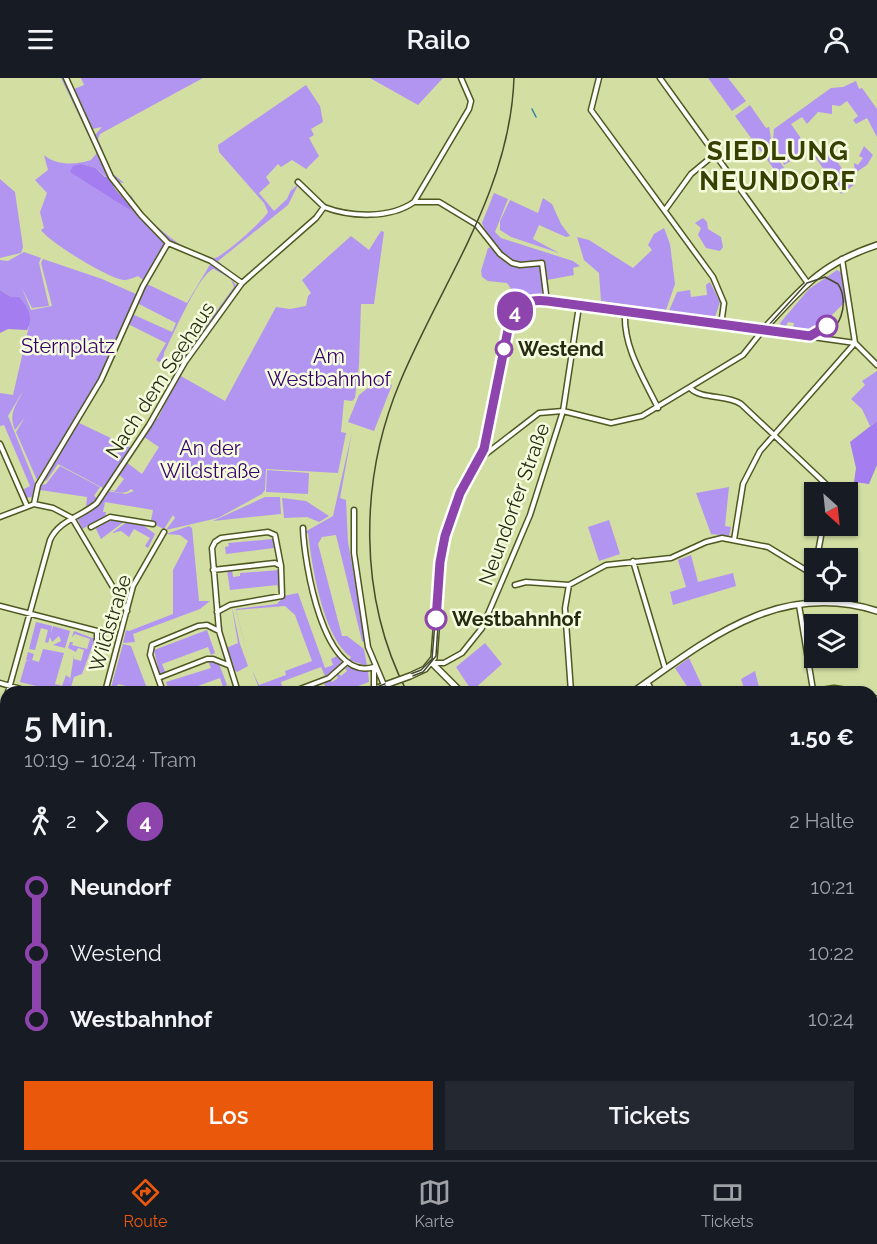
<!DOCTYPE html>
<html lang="de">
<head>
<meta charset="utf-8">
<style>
  body { margin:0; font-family:Raleway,sans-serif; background:#242831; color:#f1f3f6; height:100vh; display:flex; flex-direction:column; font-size:22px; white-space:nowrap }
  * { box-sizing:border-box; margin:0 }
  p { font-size:20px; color:#9ea1a6 }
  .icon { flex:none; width:33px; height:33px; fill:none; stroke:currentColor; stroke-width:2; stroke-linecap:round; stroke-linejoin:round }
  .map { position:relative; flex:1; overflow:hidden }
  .drawer { position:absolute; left:0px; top:608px; width:878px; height:476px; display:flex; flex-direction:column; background:#171b24; border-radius:18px 18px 0 0; box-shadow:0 2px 4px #0004 }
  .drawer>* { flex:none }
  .badge { padding:0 12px; border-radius:20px; font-size:21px; line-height:39px }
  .needle { width:39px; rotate:153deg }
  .tools { position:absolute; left:804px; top:404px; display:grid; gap:12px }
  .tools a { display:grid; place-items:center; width:54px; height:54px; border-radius:0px; background:#171b24; box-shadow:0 2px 4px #0004; font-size:30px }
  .map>.badge { position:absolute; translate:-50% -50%; box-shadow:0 0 0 3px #fff }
  .legs { display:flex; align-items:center; gap:9px; height:66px; padding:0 24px; font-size:20px }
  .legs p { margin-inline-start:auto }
  .head { display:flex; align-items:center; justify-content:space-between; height:102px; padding:0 24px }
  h1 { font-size:33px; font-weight:600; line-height:45px }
  .cta { display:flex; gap:12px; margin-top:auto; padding:12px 24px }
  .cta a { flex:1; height:69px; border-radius:0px; background:#ea580c; color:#fff; font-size:24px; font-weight:600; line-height:69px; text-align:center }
  .cta a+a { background:#242831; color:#f1f3f6 }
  ul { padding:0 24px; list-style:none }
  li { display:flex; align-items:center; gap:21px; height:66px; font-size:22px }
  li i { display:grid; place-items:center; width:9px; height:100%; margin:0 8px; background:currentColor }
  li i::after { content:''; width:15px; height:15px; margin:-8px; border:4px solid; border-radius:50%; background:#171b24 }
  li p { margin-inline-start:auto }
  li:first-child i { background:linear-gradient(#0000 50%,currentColor 0) }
  li:last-child i { background:linear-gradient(currentColor 50%,#0000 0) }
  header { display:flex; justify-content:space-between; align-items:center; height:78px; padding:0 24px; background:#171b24; font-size:27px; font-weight:600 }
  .tab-bar { display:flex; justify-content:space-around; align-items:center; height:84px; border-top:2px solid #363941; background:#171b24; font-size:16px; color:#9ea1a6 }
  .tab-bar a { display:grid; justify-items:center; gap:3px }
  .tab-bar .current { color:#ea580c }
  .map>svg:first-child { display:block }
  .green { fill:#b295f1; fill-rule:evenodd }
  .forest { fill:#a47df0 }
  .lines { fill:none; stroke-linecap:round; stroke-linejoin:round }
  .stream { stroke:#3383a7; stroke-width:1.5 }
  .minor-casing { stroke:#4f5820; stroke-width:7 }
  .tertiary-casing { stroke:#4f5820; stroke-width:8 }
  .minor { stroke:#fff; stroke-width:4 }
  .tertiary { stroke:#fff; stroke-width:5 }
  .tram { stroke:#454b2c; stroke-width:1.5 }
  .rail { stroke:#454b2c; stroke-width:1.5 }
  .tertiary-bridge-casing { stroke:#4f5820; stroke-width:8; stroke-linecap:butt }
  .tertiary-bridge { stroke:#fff; stroke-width:5 }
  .line-1-casing { stroke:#fff; stroke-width:14 }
  .line-1 { stroke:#8e44ad; stroke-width:9 }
  .stop-1-dot { fill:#fff; stroke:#8e44ad; stroke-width:3 }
  .labels { text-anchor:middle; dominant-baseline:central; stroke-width:5; stroke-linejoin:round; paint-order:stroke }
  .park-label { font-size:20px; fill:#38006d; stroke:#f5fcde }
  .stop-label { font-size:20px; font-weight:bold; fill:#272b13; stroke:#f5fcde; text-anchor:start }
  .street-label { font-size:20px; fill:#272b13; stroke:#f5fcde }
  .district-label { font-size:26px; font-weight:bold; letter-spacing:1.5px; fill:#373f01; stroke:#f5fcde }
</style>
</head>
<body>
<header><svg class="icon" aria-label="menu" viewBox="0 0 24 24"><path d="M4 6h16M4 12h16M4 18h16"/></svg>Railo<svg class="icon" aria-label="person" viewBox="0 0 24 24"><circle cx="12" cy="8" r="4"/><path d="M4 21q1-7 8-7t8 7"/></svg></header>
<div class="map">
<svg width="877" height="1082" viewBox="0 0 877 1082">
  <rect width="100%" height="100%" fill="#d2dea2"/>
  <!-- green -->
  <path class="green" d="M61 0H64L109 99H106L96 90 82 86 130 132 131 129 164 165V170L143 202 138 198C133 200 128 202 124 202 109 201 49 164 41 152L44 150 40 134 47 115 35 102 48 92 44 77C57 88 76 87 91 82L97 75Z
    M81 0H203L100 56 98 61 112 95 124 105 119 104 121 113 95 57 102 49 92 51 76 17 74 11 84 7Z
    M370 0H443L418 27Z
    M708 0H728L746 23 732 33Z
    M856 3 859 11 862 10 877 31V59L867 40 856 46 853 42 858 38 847 23 840 28 832 27V36L818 34 807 46 802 39 791 46 809 72 784 87 773 62 774 51 831 10 843 9Z
    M306 7 320 28 323 44 311 51 314 57 309 60 319 78 306 91 292 82 281 89 278 86 266 99 270 105 259 115 274 133 287 121 295 103 291 113 298 106 319 127 298 107 288 127 218 183 228 192 170 164 129 122 131 117C139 137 193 184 215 180 224 178 264 142 268 134L264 125 219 74 218 67Z
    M750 27 766 50 769 49 773 71 765 79 735 38Z
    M824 64 847 98 846 103 854 107 841 116 811 73Z
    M864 68 873 77 867 87 855 95 854 85 858 87 863 80 859 78Z
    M770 77 776 78 790 99 783 104 766 80Z
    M0 101 15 114 23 169 21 175 0 180Z
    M494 115 508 121 495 154 501 160 573 183 580 188 573 190 574 197 547 202 545 182C536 183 525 187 516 185 501 181 487 158 482 145Z
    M543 120 552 126 561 146 570 158 566 159 539 147 533 161 559 175 511 159 500 152V143L510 122 538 135Z
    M703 140 707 144 708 151 721 159 723 169 720 173 706 170 698 157 701 150 695 145Z
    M664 150 670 166 675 206 666 232 601 223 599 195 584 182 577 159 589 162 633 190 652 172 648 167 654 156Z
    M381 153 384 154 374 226H361L359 287 355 320 352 323 344 322 341 354 346 355 338 395 266 391 265 412 262 416 218 440 166 452 175 440 173 437 164 451 145 442H151L153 432 105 424 103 434H106L105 439 82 451 78 441 95 430 106 413 126 416 134 413 131 411C125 417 116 415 108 411L115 413 124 401 118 396 126 384 142 396 159 369 144 359 153 343 158 340 179 297 225 323 276 229 290 231 306 228 308 218 311 215 302 202 351 158 369 172Z
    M494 168 514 187H541L543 216 527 217 518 221 507 205 488 203 482 199 481 193 488 170Z
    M24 174 41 180 39 185 49 228 32 230 22 210 31 232 52 228 41 185 43 181 102 201 138 217 96 307 37 402 16 354 25 339 15 352C8 335 16 328 23 313L8 338 35 405 32 419 24 420 22 412 30 408 4 347 0 348V315L13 317 29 248 11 219 0 212V182L8 183Z
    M211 185 230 199 237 209 176 294 156 282 166 265 128 246 132 236 172 254 176 245 137 225 147 206 187 225ZM214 191 231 201 234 209 181 282 176 287 169 288 163 281 164 275C172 260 200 193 214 191Z
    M837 192 842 195 849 238 845 224 816 253 793 250 794 245 788 244 786 249 781 248 780 245 809 211Z
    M710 204 720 224 715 239 669 233 677 214 690 212 691 219 707 217 706 207Z
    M877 293V343L870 348 862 331 851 321 865 307 862 303Z
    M378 302 392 307 374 353 348 344 359 317Z
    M77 344 132 370 103 410 58 386 47 402 39 406Z
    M352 354 340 420 346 422 348 464 366 565 362 563 336 457 322 459 318 466 342 558H347L364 571 367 588 349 582 351 579C323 559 312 488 308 455H303L333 438Z
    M60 388 100 409 94 418 97 420 86 430 87 419 40 412 36 419 39 408 46 406Z
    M267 392 309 395 308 416 266 414Z
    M729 409 725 448 731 449 729 458 711 456 696 415Z
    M265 419H280L281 436 213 443Z
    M282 420 306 423 329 438 319 444 307 439 284 440Z
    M113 440 125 443 101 461 95 449Z
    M609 442 620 476 599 483 588 449Z
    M128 443 140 445 155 456 148 470 145 468 150 460 134 451 129 459 121 453 112 455Z
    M189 448 192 450 199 523H210L200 531 133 556 135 564 123 565 126 552 129 553 173 536V492L188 463 180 457 166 456Z
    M273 461 274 470 226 476 225 469 229 468 228 465Z
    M691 477 698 504 733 495 736 508 673 527 670 514 686 509 678 482Z
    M227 492H232L233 499 240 498V495L280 492 282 514 279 515 277 507 230 512Z
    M298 515 325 590 333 587 331 581 337 578 343 586 323 601 325 598 321 589 281 604 282 608 260 613 252 592 259 607 286 597 285 593 312 583 295 537 285 528 236 532 250 588 236 531 277 526 284 518Z
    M230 529H232L240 566 248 588 237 594C226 588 224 569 222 558L226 570 238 565 232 530H226L220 538 223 552C216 543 220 533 230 529Z
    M36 544 52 548 51 556 53 548 70 553 65 570 53 567 61 563 59 558 52 564 50 559 48 565 45 564 48 552 41 550 35 572 29 571Z
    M207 552 215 575 211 577 208 569 162 586 166 596 160 598 154 572Z
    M74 553 95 561 82 596 74 599 71 609 74 610 73 613 53 607 66 612 57 613 20 604 26 583H29L26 582 28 574 34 576 32 582 39 584 43 571 64 575 55 606 62 608 66 597 70 600 69 608 74 577V581L81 583 84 572 78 570 76 574 68 570 70 564H73L72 567 87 571 90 561 75 556 72 559Z
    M485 565 502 586 472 613 456 589Z
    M123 566 131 568 148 613 118 606 115 613H110Z
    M689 580 703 610 690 613 675 590Z
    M214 582 218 583 227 607 223 609 220 600 184 613H169L166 604 211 590 208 583Z
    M347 589 368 593 369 604 344 613 309 614 325 608 324 604 330 601 332 604 338 600 336 597 338 595 341 598 347 593 345 590Z
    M755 593 760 613H745L741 601Z
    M338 1077H391V1082H342Z"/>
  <!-- forest -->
  <path class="forest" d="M82 86 96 90 105 99H109L115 111 131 129 130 132 70 94 73 88Z
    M0 212 11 219H19C28 229 34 240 27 252L8 251 0 255Z
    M877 343V387L869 406 854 404 856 390 850 364Z
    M877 816V982L872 980V819Z
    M872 988 877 989V1082H589L590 1077H872Z
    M288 1077H338L342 1082H290Z
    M391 1077H438L447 1082H391Z
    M460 1077H584V1082H462Z"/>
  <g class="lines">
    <!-- stream -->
    <path class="stream" d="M532 31 536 39
      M872 978 877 980
      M0 1031 6 1028
      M321 1077 326 1082
      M393 1077 411 1082"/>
    <defs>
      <path id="minor" d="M599 0 591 32 713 199 724 225 721 247
        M660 0 807 204
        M298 104 324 129
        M415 124H439L477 147 500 176 512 185 520 187 542 185 547 224
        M665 132 691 96 715 76
        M168 165 211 183 242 205
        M842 181 855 265
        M625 234C623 269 643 299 658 330
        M855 265 877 287
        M690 310C702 322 726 316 741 326L829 409V414
        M0 366 27 428
        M482 379 539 335 563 333 579 228
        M34 426 38 407 101 302 143 208 168 165 141 137 111 99 66 0
        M34 426 53 430 72 440 127 533
        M354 432V475L368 569 384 607
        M0 439 34 426
        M91 449 110 439 153 446
        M303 450C304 483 323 605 374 589
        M734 462 743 406 760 373 855 265
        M817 480 823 447
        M633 483 665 590
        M213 492 275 485 281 488
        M515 507 526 504 569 507 606 487 671 480 706 464 722 460 768 469 814 497
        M569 507 565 530 571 614
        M813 525 814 507
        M799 527 813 612
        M0 528 97 553V566
        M217 534 230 527 282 518 281 488 275 457 268 454 221 460 215 464 212 470 219 553 238 614
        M432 585H444L462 575 482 550 530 437 563 333 611 345 642 338 743 277 763 252 855 265
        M374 589V611
        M158 600 207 581H213L228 587
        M647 604 653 614
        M0 605 31 614
        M8 614 50 462C59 442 81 439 97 425L149 347 185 284 242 205 316 140 324 129C350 139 390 141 414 124L469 31 471 23 461 0
        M105 614 133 508 164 454
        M163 614 150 577 152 567 198 548 207 547 219 553
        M292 614 329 600 347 584
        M809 614 834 610 859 614
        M872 619 877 621
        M0 643 6 621
        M0 819 6 820
        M0 898H6
        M64 1082 68 1077
        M134 1082H144"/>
      <path id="tertiary" d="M432 585 461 614
        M410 598 425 591 434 580 442 473 460 416 485 370 511 243C516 231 524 224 538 223L763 252C802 210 820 186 877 167
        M367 614 388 606
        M633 614C708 561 779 502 877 533
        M0 750 6 748"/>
    </defs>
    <!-- minor casing -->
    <use href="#minor" class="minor-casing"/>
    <!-- tertiary casing -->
    <use href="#tertiary" class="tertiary-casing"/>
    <!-- minor -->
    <use href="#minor" class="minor"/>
    <!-- tertiary -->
    <use href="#tertiary" class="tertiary"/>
    <!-- tram -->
    <path class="tram" d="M364 614 421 592 432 581 440 484 445 457 460 415 484 371 510 242C516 229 523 223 538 222L721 246C735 248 749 250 764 251 780 254 800 259 816 258 841 257 850 224 838 206L825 199 807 205 767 249 756 253 547 225C529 223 518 228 511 245L490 357 481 383 461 416 447 458 442 486 436 578 423 594 370 614
      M0 749 6 746"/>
    <!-- rail -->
    <path class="rail" d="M407 614C358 519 359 402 400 304 442 203 510 114 514 0
      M587 1082V1077"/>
    <defs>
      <path id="tertiary-bridge" d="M388 606 410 598"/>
    </defs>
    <!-- tertiary-bridge casing -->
    <use href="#tertiary-bridge" class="tertiary-bridge-casing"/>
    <!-- tertiary-bridge -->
    <use href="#tertiary-bridge" class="tertiary-bridge"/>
  </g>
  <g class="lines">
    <defs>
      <path id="line-1" d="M436 541 440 484 445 458 460 415 484 371 510 242C518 225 529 221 547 223L810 258 827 248"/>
    </defs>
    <!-- line-1 casing -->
    <use href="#line-1" class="line-1-casing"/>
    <!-- line-1 -->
    <use href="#line-1" class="line-1"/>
  </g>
  <!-- markers -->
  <g class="stop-1-dot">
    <circle cx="827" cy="248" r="10"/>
    <circle cx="504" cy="271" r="8"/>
    <circle cx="436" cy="541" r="10"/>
  </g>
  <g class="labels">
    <!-- park labels -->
    <g class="park-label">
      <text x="68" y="268">Sternplatz</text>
      <text x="329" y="278">Am<tspan x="329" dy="23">Westbahnhof</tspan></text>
      <text x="210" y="370">An der<tspan x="210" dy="23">Wildstraße</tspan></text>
    </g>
    <!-- stop labels -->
    <g class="stop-label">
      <text x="518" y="271">Westend</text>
      <text x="452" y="541">Westbahnhof</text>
    </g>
    <!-- street labels -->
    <g class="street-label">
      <text transform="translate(160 302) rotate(-57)">Nach dem Seehaus</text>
      <text transform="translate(514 426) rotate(-70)">Neundorfer Straße</text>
      <text transform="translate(110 545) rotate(-73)">Wildstraße</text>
    </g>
    <!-- district labels -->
    <g class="district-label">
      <text x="778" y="73">SIEDLUNG<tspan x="778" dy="30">NEUNDORF</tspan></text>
    </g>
  </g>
</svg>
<div class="tools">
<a><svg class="needle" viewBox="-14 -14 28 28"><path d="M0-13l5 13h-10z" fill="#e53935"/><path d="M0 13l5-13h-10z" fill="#9ea1a6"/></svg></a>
<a><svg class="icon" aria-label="locate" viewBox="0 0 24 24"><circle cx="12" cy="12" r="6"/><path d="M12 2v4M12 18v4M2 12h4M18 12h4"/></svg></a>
<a><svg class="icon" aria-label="layers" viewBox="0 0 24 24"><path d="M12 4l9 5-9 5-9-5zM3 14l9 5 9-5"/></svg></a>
</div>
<b class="badge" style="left:515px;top:233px;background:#8e44ad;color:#fff">4</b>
<section class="drawer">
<div class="head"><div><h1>5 Min.</h1><p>10:19 – 10:24 · Tram</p></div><b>1.50 €</b></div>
<div class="legs"><svg class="icon" aria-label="walk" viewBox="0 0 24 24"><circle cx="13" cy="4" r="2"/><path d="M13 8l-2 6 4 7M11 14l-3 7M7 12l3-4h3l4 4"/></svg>2<svg class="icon" aria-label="forward" viewBox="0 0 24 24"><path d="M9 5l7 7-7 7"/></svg><b class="badge" style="background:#8e44ad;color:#fff">4</b><p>2 Halte</p></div>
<ul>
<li><i style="color:#8e44ad"></i><b>Neundorf</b><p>10:21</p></li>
<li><i style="color:#8e44ad"></i><span>Westend</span><p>10:22</p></li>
<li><i style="color:#8e44ad"></i><b>Westbahnhof</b><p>10:24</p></li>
</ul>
<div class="cta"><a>Los</a><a>Tickets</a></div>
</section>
</div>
<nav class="tab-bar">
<a class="current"><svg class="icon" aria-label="directions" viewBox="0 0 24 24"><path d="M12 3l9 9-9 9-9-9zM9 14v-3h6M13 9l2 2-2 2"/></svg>Route</a>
<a><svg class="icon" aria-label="map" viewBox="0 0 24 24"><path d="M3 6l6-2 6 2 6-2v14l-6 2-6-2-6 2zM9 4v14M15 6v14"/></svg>Karte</a>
<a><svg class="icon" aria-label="tickets" viewBox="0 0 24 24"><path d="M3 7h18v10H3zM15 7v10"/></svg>Tickets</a>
</nav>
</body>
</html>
